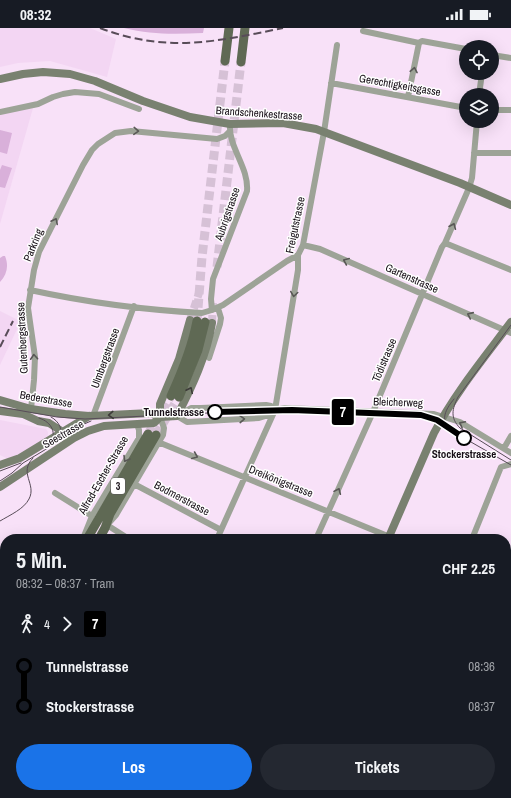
<!DOCTYPE html>
<html lang="de">
<head>
<meta charset="utf-8">
<style>
  body { margin:0; font-family:"Archivo Narrow",sans-serif; background:#242831; color:#f1f3f6; height:100vh; display:flex; flex-direction:column; font-size:15px; white-space:nowrap }
  * { box-sizing:border-box; margin:0 }
  p { font-size:13px; color:#9ea1a6 }
  .icon { flex:none; width:22px; height:22px; fill:none; stroke:currentColor; stroke-width:2; stroke-linecap:round; stroke-linejoin:round }
  .map { position:relative; flex:1; overflow:hidden }
  .side { position:absolute; left:0px; top:506px; width:511px; height:264px; display:flex; flex-direction:column; background:#171b24; border-radius:16px 16px 0 0; box-shadow:0 4px 16px #0002 }
  .side>* { flex:none }
  .badge { padding:0 8px; border-radius:3px; font-size:14px; line-height:26px }
  .fabs { position:absolute; left:459px; top:12px; display:grid; gap:8px }
  .fabs a { display:grid; place-items:center; width:40px; height:40px; border-radius:50%; background:#171b24; box-shadow:0 4px 16px #0002; font-size:20px }
  .map>.badge { position:absolute; translate:-50% -50%; box-shadow:0 0 0 2px #fff }
  .legs { display:flex; align-items:center; gap:6px; height:44px; padding:0 16px; font-size:13px }
  .legs p { margin-inline-start:auto }
  .overview { display:flex; align-items:center; justify-content:space-between; height:68px; padding:0 16px }
  h1 { font-size:22px; font-weight:800; line-height:30px }
  .primary-button { display:flex; gap:8px; margin-top:auto; padding:8px 16px }
  .primary-button a { flex:1; height:46px; border-radius:24px; background:#1a73e8; color:#fff; font-size:16px; font-weight:800; line-height:46px; text-align:center }
  .primary-button a+a { background:#242831; color:#f1f3f6 }
  ul { padding:0 16px; list-style:none }
  li { display:flex; align-items:center; gap:14px; height:40px; font-size:15px }
  li i { display:grid; place-items:center; width:6px; height:100%; margin:0 5px; background:currentColor }
  li i::after { content:''; width:10px; height:10px; margin:-5px; border:3px solid; border-radius:50%; background:#171b24 }
  li p { margin-inline-start:auto }
  li:first-child i { background:linear-gradient(#0000 50%,currentColor 0) }
  li:last-child i { background:linear-gradient(currentColor 50%,#0000 0) }
  .status { display:flex; justify-content:space-between; align-items:center; height:28px; padding:0 20px; background:#171b24; direction:ltr }
  .status svg { height:11px; fill:currentColor }
  .map>svg:first-child { display:block }
  .built { fill:#f3d6f3 }
  .forest { fill:url(#forest-crowns) }
  .garden { fill:#d9b0da }
  .lines { fill:none; stroke-linecap:round; stroke-linejoin:round }
  .secondary-tunnel { stroke:#d6c1d6; stroke-width:8; stroke-dasharray:8 4; stroke-linecap:butt }
  .primary-tunnel { stroke:#d6c1d6; stroke-width:9; stroke-dasharray:9 4.5; stroke-linecap:butt }
  .street { stroke:#9da397; stroke-width:6 }
  .secondary { stroke:#798170; stroke-width:8 }
  .primary { stroke:#5f6954; stroke-width:9 }
  .tram { stroke:#584c58; stroke-width:1 }
  .rail { stroke:#584c58; stroke-width:2; stroke-dasharray:8 4; stroke-linecap:butt }
  .oneway { stroke:#595856 }
  .oneway2 { stroke:#3d3b39 }
  .line-1-casing { stroke:#fff; stroke-width:9 }
  .line-1 { stroke:#000; stroke-width:6 }
  .stop-1-dot { fill:#fff; stroke:#000; stroke-width:2 }
  .labels { text-anchor:middle; dominant-baseline:central; stroke-width:3; stroke-linejoin:round; paint-order:stroke }
  .shield { fill:#fff; stroke:#5b565b; stroke-width:1 }
  .shield-label { font-size:10px; font-weight:bold; fill:#150d15 }
  .street-label { font-size:11px; fill:#150d15; stroke:#fff }
  .stop-label { font-size:11px; font-weight:bold; fill:#150d15; stroke:#fff; text-anchor:end }
</style>
</head>
<body>
<div class="status"><b>08:32</b><svg viewBox="0 0 49 12"><path d="M0 12V9h3v3zM5 12V6h3v6zM10 12V3h3v9zM15 12V0h3v12zM26 1h20v11H26zM47 4h2v5h-2z"/></svg></div>
<div class="map">
<svg width="511" height="770" viewBox="0 0 511 770">
  <defs>
    <pattern id="forest-crowns" width="20" height="18" patternUnits="userSpaceOnUse"><rect width="20" height="18" fill="#d9b0da"/><path d="M2 6a3 3 0 1 1 6 0M12 15a3 3 0 1 1 6 0" fill="none" stroke="#b996ba"/></pattern>
  </defs>
  <rect width="100%" height="100%" fill="#f8e1f8"/>
  <!-- built -->
  <path class="built" d="M0 0H90L116 11 107 49 50 33 18 35 0 39Z
    M33 80 0 196V86Z
    M0 283 24 295 25 302 18 299 0 337Z
    M0 392 46 401 48 404V406L47 409 12 433 0 427Z"/>
  <!-- forest -->
  <path class="forest" d="M93 765H229L249 770H87Z"/>
  <!-- garden -->
  <path class="garden" d="M124 0H204L203 5C176 6 151 7 124 0Z
    M0 102 12 105 7 126 0 124Z
    M2 137 12 140 5 160 0 159V142Z
    M3 228H5C9 238 7 246 0 254V230Z"/>
  <g class="lines">
    <!-- secondary-tunnel -->
    <path class="secondary-tunnel" d="M190 292 199 265
      M212 295 213 274"/>
    <!-- primary-tunnel -->
    <path class="primary-tunnel" d="M217 239 241 34
      M197 293 202 229 225 33
      M148 406 171 368
      M156 407 179 369"/>
    <!-- street -->
    <path class="street" d="M363 3 419 15 422 13 466 21
      M492 27 511 30
      M331 55 466 80
      M479 67 482 45
      M408 69 419 15
      M492 82H511
      M0 84 38 76 53 69 63 66 75 64 99 66 139 81
      M474 125H511
      M445 215 511 242
      M303 217 320 221 511 305
      M30 262C85 274 146 282 202 285L212 282 223 277 287 233 298 227
      M212 282 211 271 213 251 247 163C249 139 228 119 230 96
      M209 330 220 296 221 290 218 280
      M31 381 34 352 35 329 28 280 34 242 39 224 83 137 92 122 98 116 115 105 131 103 217 111 225 108 229 104
      M275 382 271 378 266 377 201 380H191L177 388 187 394 259 390 269 387 275 382 285 380 434 386 460 394 511 425
      M93 388 134 278
      M158 414 395 511
      M504 420 511 408
      M134 456 221 502
      M55 465 92 488
      M108 496 116 487 163 407 164 400 160 389
      M107 497 129 511
      M85 511 84 508 92 488 139 410V402L137 396
      M217 511 275 382 298 242V227L303 217 324 104 337 17
      M316 511 373 384 442 219 445 215 469 160 472 150 477 93
      M472 511 501 439 511 436
      M506 561 511 563
      M506 688 511 677
      M363 770 365 765
      M471 770 473 765"/>
    <!-- secondary -->
    <path class="secondary" d="M0 51 23 46 43 44 70 46 95 53 143 73 190 89 230 96 283 95 316 101 460 155 511 177
      M0 372 31 381 65 386 89 388 151 385 160 389 177 388C192 359 207 327 212 295
      M0 383 23 386 38 393 49 395 66 406
      M160 389V376L179 331 190 292
      M0 437 20 430 89 388
      M0 459 74 410 88 403 104 398 154 395 160 389
      M388 511 434 405C455 365 484 330 511 294
      M0 623 5 632
      M265 765 286 770
      M67 770 73 765"/>
    <!-- primary -->
    <path class="primary" d="M225 33 229 0
      M241 34 245 0
      M171 368C182 344 192 320 197 293
      M179 369 198 322 205 294
      M87 511 148 406
      M99 511 105 500 110 486 156 407
      M0 658 5 647
      M0 667 5 662"/>
    <!-- tram -->
    <path class="tram" d="M511 297 458 369C452 381 450 390 460 400L511 432
      M0 379 57 389 85 391 270 382 421 387 437 392 464 410 511 437
      M51 389C60 394 63 402 60 412
      M39 390C52 394 58 406 49 417
      M447 400C441 388 447 380 454 371
      M0 443 21 435
      M0 453 12 445 23 435 48 420 73 401 91 393
      M0 493C10 487 24 481 29 471 37 456 18 445 33 430
      M0 619 5 629
      M260 765 280 770
      M275 766 290 770"/>
    <!-- rail -->
    <path class="rail" d="M100 0C166 25 216 14 283 0
      M0 319 13 293"/>
  </g>
  <!-- one-way arrows -->
  <defs><path id="oneway-chevron" d="M-2-3.5L2.5 0L-2 3.5" fill="none" stroke-width="1.6" stroke-linecap="round" stroke-linejoin="round"/></defs>
  <g class="oneway">
    <use href="#oneway-chevron" transform="translate(414 42) rotate(-79)"/>
    <use href="#oneway-chevron" transform="translate(136 103) rotate(3)"/>
    <use href="#oneway-chevron" transform="translate(55 193) rotate(-63)"/>
    <use href="#oneway-chevron" transform="translate(453 198) rotate(-67)"/>
    <use href="#oneway-chevron" transform="translate(346 233) rotate(-157)"/>
    <use href="#oneway-chevron" transform="translate(294 266) rotate(98)"/>
    <use href="#oneway-chevron" transform="translate(470 287) rotate(-156)"/>
    <use href="#oneway-chevron" transform="translate(34 329) rotate(-94)"/>
    <use href="#oneway-chevron" transform="translate(242 391) rotate(-3)"/>
    <use href="#oneway-chevron" transform="translate(462 396) rotate(-153)"/>
    <use href="#oneway-chevron" transform="translate(195 428) rotate(23)"/>
    <use href="#oneway-chevron" transform="translate(126 431) rotate(121)"/>
    <use href="#oneway-chevron" transform="translate(338 463) rotate(-66)"/>
  </g>
  <g class="oneway2">
    <use href="#oneway-chevron" transform="translate(190 362) rotate(-64)"/>
    <use href="#oneway-chevron" transform="translate(111 387) rotate(177)"/>
  </g>
  <g class="lines">
    <defs>
      <path id="line-1" d="M215 384 292 382 421 387 437 392 464 410"/>
    </defs>
    <!-- line-1 casing -->
    <use href="#line-1" class="line-1-casing"/>
    <!-- line-1 -->
    <use href="#line-1" class="line-1"/>
  </g>
  <!-- markers -->
  <g class="stop-1-dot">
    <circle cx="215" cy="384" r="7"/>
    <circle cx="464" cy="410" r="7"/>
  </g>
  <g class="labels">
    <!-- shield labels -->
    <rect class="shield" x="111" y="450" width="14" height="16" rx="3"/>
    <g class="shield-label">
      <text x="118" y="458">3</text>
    </g>
    <!-- street labels -->
    <g class="street-label">
      <text transform="translate(400 57) rotate(10)">Gerechtigkeitsgasse</text>
      <text transform="translate(259 85) rotate(4)">Brandschenkestrasse</text>
      <text transform="translate(227 186) rotate(-71)">Aubrigstrasse</text>
      <text transform="translate(295 197) rotate(-78)">Freigutstrasse</text>
      <text transform="translate(33 217) rotate(-68)">Parkring</text>
      <text transform="translate(412 250) rotate(24)">Gartenstrasse</text>
      <text transform="translate(22 310) rotate(-93)">Gutenbergstrasse</text>
      <text transform="translate(105 330) rotate(-70)">Ulmbergstrasse</text>
      <text transform="translate(384 332) rotate(-67)">Tödistrasse</text>
      <text transform="translate(46 371) rotate(10)">Bederstrasse</text>
      <text transform="translate(398 374) rotate(2)">Bleicherweg</text>
      <text transform="translate(63 406) rotate(-30)">Seestrasse</text>
      <text transform="translate(103 447) rotate(-60)">Alfred-Escher-Strasse</text>
      <text transform="translate(281 453) rotate(22)">Dreikönigstrasse</text>
      <text transform="translate(182 470) rotate(28)">Bodmerstrasse</text>
    </g>
    <!-- stop labels -->
    <g class="stop-label">
      <text x="204" y="384">Tunnelstrasse</text>
      <text x="464" y="426" text-anchor="middle">Stockerstrasse</text>
    </g>
  </g>
</svg>
<div class="fabs">
<a><svg class="icon" aria-label="locate" viewBox="0 0 24 24"><circle cx="12" cy="12" r="6"/><path d="M12 2v4M12 18v4M2 12h4M18 12h4"/></svg></a>
<a><svg class="icon" aria-label="layers" viewBox="0 0 24 24"><path d="M12 4l9 5-9 5-9-5zM3 14l9 5 9-5"/></svg></a>
</div>
<b class="badge" style="left:343px;top:384px;background:#000;color:#fff">7</b>
<section class="side">
<div class="overview"><div><h1>5 Min.</h1><p>08:32 – 08:37 · Tram</p></div><b>CHF 2.25</b></div>
<div class="legs"><svg class="icon" aria-label="walk" viewBox="0 0 24 24"><circle cx="13" cy="4" r="2"/><path d="M13 8l-2 6 4 7M11 14l-3 7M7 12l3-4h3l4 4"/></svg>4<svg class="icon" aria-label="forward" viewBox="0 0 24 24"><path d="M9 5l7 7-7 7"/></svg><b class="badge" style="background:#000;color:#fff">7</b></div>
<ul>
<li><i style="color:#000"></i><b>Tunnelstrasse</b><p>08:36</p></li>
<li><i style="color:#000"></i><b>Stockerstrasse</b><p>08:37</p></li>
</ul>
<div class="primary-button"><a>Los</a><a>Tickets</a></div>
</section>
</div>
</body>
</html>
